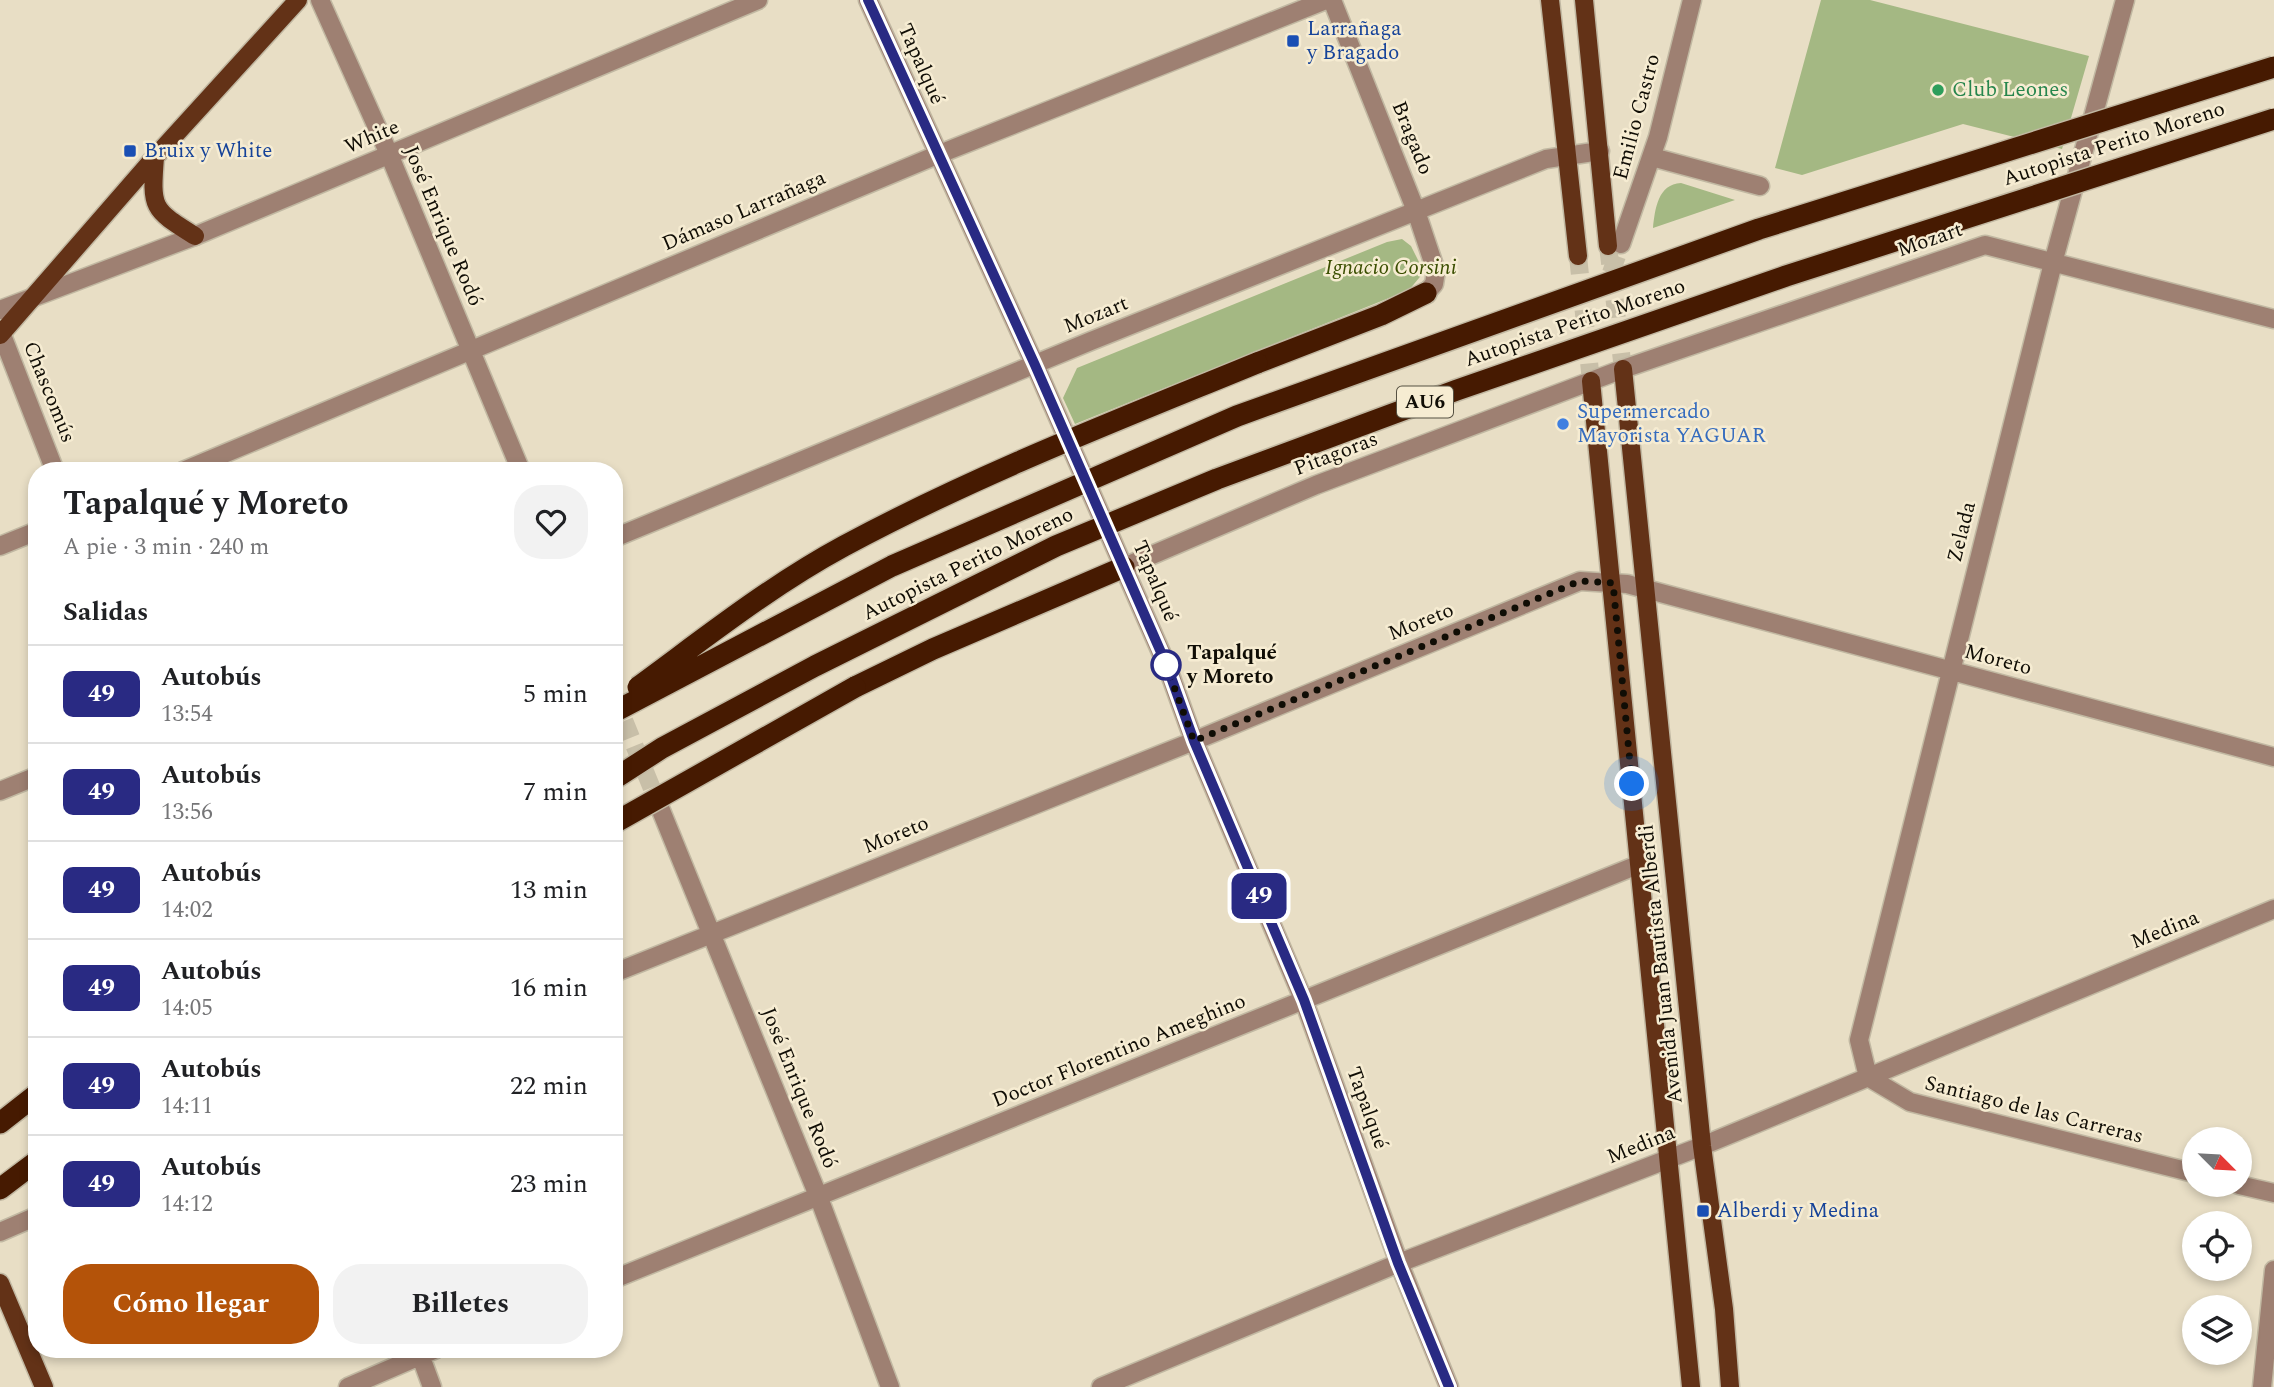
<!DOCTYPE html>
<html lang="es">
<head>
<meta charset="utf-8">
<style>
  body { margin:0; font-family:Spectral,serif; background:#f2f2f2; color:#202124; height:100vh; display:flex; flex-direction:column; font-size:26px; white-space:nowrap }
  * { box-sizing:border-box; margin:0 }
  p { font-size:23px; color:#757577 }
  .icon { flex:none; width:38px; height:38px; fill:none; stroke:currentColor; stroke-width:2; stroke-linecap:round; stroke-linejoin:round }
  .map { position:relative; flex:1; overflow:hidden }
  .side { position:absolute; left:28px; top:462px; width:595px; height:896px; display:flex; flex-direction:column; background:#fff; border-radius:28px; box-shadow:0 4px 10px #0003 }
  .side>* { flex:none }
  .badge { padding:0 14px; border-radius:10px; font-size:24px; line-height:46px }
  .needle { width:46px; rotate:114deg }
  .buttons { position:absolute; left:2182px; top:1127px; display:grid; gap:14px }
  .buttons a { display:grid; place-items:center; width:70px; height:70px; border-radius:50%; background:#fff; box-shadow:0 4px 10px #0003; font-size:35px }
  .you { position:absolute; width:35px; height:35px; margin:-18px; border:5px solid #fff; border-radius:50%; background:#1a73e8; box-shadow:0 0 0 10px #1a73e833 }
  .map>.badge { position:absolute; translate:-50% -50%; box-shadow:0 0 0 4px #fff }
  h2 { padding:0 35px; font-size:26px; line-height:63px }
  .round { display:grid; place-items:center; flex:none; width:74px; height:74px; border-radius:28px; background:#f2f2f2 }
  .summary { display:flex; align-items:center; justify-content:space-between; height:119px; padding:0 35px }
  h1 { font-size:33px; font-weight:700; line-height:52px }
  .primary-button { display:flex; gap:14px; margin-top:auto; padding:14px 35px }
  .primary-button a { flex:1; height:80px; border-radius:28px; background:#b45309; color:#fff; font-size:28px; font-weight:700; line-height:80px; text-align:center }
  .primary-button a+a { background:#f2f2f2; color:#202124 }
  ul { padding:0; list-style:none }
  li { display:flex; align-items:center; gap:21px; height:98px; padding:0 35px; border-top:2px solid #e0e0e0 }
  li div { flex:1 }
  li b { display:block; font-size:26px }
  li em { font-style:normal }
  li .badge { min-width:77px; font-weight:700; text-align:center }
  .map>svg:first-child { display:block }
  .green { fill:#a4b883 }
  .lines { fill:none; stroke-linecap:round; stroke-linejoin:round }
  .minor-tunnel { stroke:#c8bfa8; stroke-width:18; stroke-dasharray:18 9; stroke-linecap:butt }
  .major-tunnel { stroke:#c8bfa8; stroke-width:18; stroke-dasharray:18 9; stroke-linecap:butt }
  .minor-casing { stroke:#c1b8a2; stroke-width:21 }
  .major-casing { stroke:#c1b8a2; stroke-width:21 }
  .highway-casing { stroke:#c1b8a2; stroke-width:24 }
  .minor { stroke:#9e8072; stroke-width:18 }
  .major { stroke:#633217; stroke-width:18 }
  .highway { stroke:#461a01; stroke-width:21 }
  .highway-bridge-casing { stroke:#c1b8a2; stroke-width:24; stroke-linecap:butt }
  .highway-bridge { stroke:#461a01; stroke-width:21 }
  .line-casing { stroke:#fff; stroke-width:16 }
  .line { stroke:#292a83; stroke-width:10 }
  .walk { stroke:#100d05; stroke-width:7; stroke-dasharray:0 12.6 }
  .transit-dot { fill:#1a4fb4; stroke:#f6ecd2; stroke-width:2.5 }
  .leisure-dot { fill:#2e9e5b; stroke:#f6ecd2; stroke-width:2.5 }
  .shop-dot { fill:#3f7fe0; stroke:#f6ecd2; stroke-width:2.5 }
  .stop-dot { fill:#fff; stroke:#292a83; stroke-width:3.5 }
  .labels { text-anchor:middle; dominant-baseline:central; stroke-width:5; stroke-linejoin:round; paint-order:stroke }
  .shield { fill:#f6ecd2; stroke:#555042; stroke-width:2 }
  .shield-label { font-size:19px; font-weight:bold; fill:#100d05 }
  .transit-label { font-size:21px; fill:#164399; stroke:#f6ecd2; text-anchor:start }
  .street-label { font-size:21px; fill:#100d05; stroke:#f6ecd2 }
  .leisure-label { font-size:21px; fill:#27864d; stroke:#f6ecd2; text-anchor:start }
  .park-label { font-size:21px; font-style:italic; fill:#3a4e00; stroke:#f6ecd2 }
  .shop-label { font-size:21px; fill:#366cbe; stroke:#f6ecd2; text-anchor:start }
  .stop-label { font-size:21px; font-weight:bold; fill:#100d05; stroke:#f6ecd2; text-anchor:start }
</style>
</head>
<body>
<div class="map">
<svg width="2274" height="1387" viewBox="0 0 2274 1387">
  <rect width="100%" height="100%" fill="#e8dec5"/>
  <!-- green -->
  <path class="green" d="M1821 0H1870L2089 56 2062 149 1963 124 1802 175 1775 168Z
    M1681 183 1735 200 1653 228C1655 209 1658 184 1681 183Z
    M1402 239 1411 246 1424 272 1409 290 1075 424 1063 398 1077 368 1387 242Z"/>
  <g class="lines">
    <!-- minor-tunnel -->
    <path class="minor-tunnel" d="M1611 273 1621 244
      M614 696 660 808"/>
    <!-- major-tunnel -->
    <path class="major-tunnel" d="M1608 246 1623 369
      M1578 256 1591 381"/>
    <defs>
      <path id="minor" d="M320 0 389 154 521 471
        M868 0 1035 365 1167 666 1194 741 1304 1001 1399 1263 1449 1387
        M1332 0 1416 211 1436 271 1434 284 1426 293
        M2125 0 2053 263 1859 1040 1868 1077 1910 1102 2194 1173
        M1652 157 1760 186
        M1621 244 1658 137 1692 0
        M0 310 195 236 758 0
        M0 330 55 471
        M183 471 937 155 1326 0
        M614 538 1091 341 1546 159 1600 151
        M0 546 37 531
        M1124 567 1316 485 1623 369 1985 245 2274 319
        M0 791 37 776
        M660 808 819 1198 890 1387
        M614 973 1194 741 1580 581 1627 584 2274 757
        M2239 1185 2274 1193
        M0 1232 37 1216
        M614 1279 1640 864
        M418 1349 432 1387
        M348 1387 436 1349
        M1101 1387 1399 1263 1702 1146 2274 909
        M2262 1387 2274 1270"/>
      <path id="major" d="M1550 0 1578 256
        M1584 0 1608 246
        M155 157C151 209 152 209 195 236
        M0 335 155 157 298 0
        M1623 369 1702 1146 1724 1309 1730 1387
        M1591 381 1691 1387
        M0 1283 44 1387"/>
      <path id="highway" d="M1257 363 1381 315 1426 293
        M855 687 933 649 1124 567
        M0 1123 37 1094
        M0 1189 37 1161"/>
    </defs>
    <!-- minor casing -->
    <use href="#minor" class="minor-casing"/>
    <!-- major casing -->
    <use href="#major" class="major-casing"/>
    <!-- highway casing -->
    <use href="#highway" class="highway-casing"/>
    <!-- minor -->
    <use href="#minor" class="minor"/>
    <!-- major -->
    <use href="#major" class="major"/>
    <!-- highway -->
    <use href="#highway" class="highway"/>
    <defs>
      <path id="highway-bridge" d="M638 687C705 638 770 586 844 546 976 475 1118 420 1257 363
        M614 712 892 566 1237 416 1759 229 2274 67
        M614 779 662 748 815 666 1056 546 1217 479 1457 390 1786 276 2274 119
        M614 823 855 687"/>
    </defs>
    <!-- highway-bridge casing -->
    <use href="#highway-bridge" class="highway-bridge-casing"/>
    <!-- highway-bridge -->
    <use href="#highway-bridge" class="highway-bridge"/>
  </g>
  <g class="lines">
    <defs>
      <path id="line" d="M868 0 1035 365 1167 666 1194 741 1304 1000 1398 1263 1449 1387"/>
    </defs>
    <!-- line casing -->
    <use href="#line" class="line-casing"/>
    <!-- line -->
    <use href="#line" class="line"/>
    <!-- walk -->
    <path class="walk" d="M1166 665 1194 741 1580 581 1613 583 1632 784"/>
  </g>
  <!-- markers -->
  <g class="transit-dot">
    <rect x="1286" y="34" width="14" height="14" rx="3.5"/>
    <rect x="123" y="144" width="14" height="14" rx="3.5"/>
    <rect x="1696" y="1204" width="14" height="14" rx="3.5"/>
  </g>
  <circle class="leisure-dot" cx="1938" cy="90" r="7"/>
  <circle class="shop-dot" cx="1563" cy="424" r="7"/>
  <circle class="stop-dot" cx="1166" cy="665" r="14"/>
  <g class="labels">
    <!-- shield labels -->
    <rect class="shield" x="1397" y="386.5" width="56" height="31" rx="5"/>
    <g class="shield-label">
      <text x="1425" y="402">AU6</text>
    </g>
    <!-- transit labels -->
    <g class="transit-label">
      <text x="1307" y="29">Larrañaga<tspan x="1307" dy="24">y Bragado</tspan></text>
      <text x="144" y="151">Bruix y White</text>
      <text x="1717" y="1211">Alberdi y Medina</text>
    </g>
    <!-- street labels -->
    <g class="street-label">
      <text transform="translate(921 64) rotate(66)">Tapalqué</text>
      <text transform="translate(1637 117) rotate(-75)">Emilio Castro</text>
      <text transform="translate(372 137) rotate(-23)">White</text>
      <text transform="translate(1412 138) rotate(68)">Bragado</text>
      <text transform="translate(2114 144) rotate(-18)">Autopista Perito Moreno</text>
      <text transform="translate(744 211) rotate(-23)">Dámaso Larrañaga</text>
      <text transform="translate(443 226) rotate(67)">José Enrique Rodó</text>
      <text transform="translate(1930 240) rotate(-19)">Mozart</text>
      <text transform="translate(1096 315) rotate(-22)">Mozart</text>
      <text transform="translate(1575 323) rotate(-19)">Autopista Perito Moreno</text>
      <text transform="translate(49 392) rotate(68)">Chascomús</text>
      <text transform="translate(1336 454) rotate(-21)">Pitagoras</text>
      <text transform="translate(1962 532) rotate(-76)">Zelada</text>
      <text transform="translate(968 564) rotate(-26)">Autopista Perito Moreno</text>
      <text transform="translate(1155 581) rotate(67)">Tapalqué</text>
      <text transform="translate(1421 622) rotate(-22)">Moreto</text>
      <text transform="translate(1998 660) rotate(15)">Moreto</text>
      <text transform="translate(896 835) rotate(-22)">Moreto</text>
      <text transform="translate(2165 930) rotate(-22)">Medina</text>
      <text transform="translate(1661 964) rotate(-96)">Avenida Juan Bautista Alberdi</text>
      <text transform="translate(1119 1051) rotate(-22)">Doctor Florentino Ameghino</text>
      <text transform="translate(799 1088) rotate(68)">José Enrique Rodó</text>
      <text transform="translate(1367 1108) rotate(70)">Tapalqué</text>
      <text transform="translate(2034 1110) rotate(14)">Santiago de las Carreras</text>
      <text transform="translate(1641 1145) rotate(-22)">Medina</text>
    </g>
    <!-- leisure labels -->
    <g class="leisure-label">
      <text x="1952" y="90">Club Leones</text>
    </g>
    <!-- park labels -->
    <g class="park-label">
      <text x="1391" y="268">Ignacio Corsini</text>
    </g>
    <!-- shop labels -->
    <g class="shop-label">
      <text x="1577" y="412">Supermercado<tspan x="1577" dy="24">Mayorista YAGUAR</tspan></text>
    </g>
    <!-- stop labels -->
    <g class="stop-label">
      <text x="1187" y="653">Tapalqué<tspan x="1187" dy="24">y Moreto</tspan></text>
    </g>
  </g>
</svg>
<div class="buttons">
<a><svg class="needle" viewBox="-14 -14 28 28"><path d="M0-13l5 13h-10z" fill="#e53935"/><path d="M0 13l5-13h-10z" fill="#757577"/></svg></a>
<a><svg class="icon" aria-label="locate" viewBox="0 0 24 24"><circle cx="12" cy="12" r="6"/><path d="M12 2v4M12 18v4M2 12h4M18 12h4"/></svg></a>
<a><svg class="icon" aria-label="layers" viewBox="0 0 24 24"><path d="M12 4l9 5-9 5-9-5zM3 14l9 5 9-5"/></svg></a>
</div>
<div class="you" style="left:1632px;top:784px"></div>
<b class="badge" style="left:1259px;top:896px;background:#292a83;color:#fff">49</b>
<section class="side">
<div class="summary"><div><h1>Tapalqué y Moreto</h1><p>A pie · 3 min · 240 m</p></div><a class="round"><svg class="icon" aria-label="heart" viewBox="0 0 24 24"><path d="M12 20l-8-8c-3-5 5-10 8-4 3-6 11-1 8 4z"/></svg></a></div>
<h2>Salidas</h2>
<ul>
<li><span class="badge" style="background:#292a83;color:#fff">49</span><div><b>Autobús</b><p>13:54</p></div><em>5 min</em></li>
<li><span class="badge" style="background:#292a83;color:#fff">49</span><div><b>Autobús</b><p>13:56</p></div><em>7 min</em></li>
<li><span class="badge" style="background:#292a83;color:#fff">49</span><div><b>Autobús</b><p>14:02</p></div><em>13 min</em></li>
<li><span class="badge" style="background:#292a83;color:#fff">49</span><div><b>Autobús</b><p>14:05</p></div><em>16 min</em></li>
<li><span class="badge" style="background:#292a83;color:#fff">49</span><div><b>Autobús</b><p>14:11</p></div><em>22 min</em></li>
<li><span class="badge" style="background:#292a83;color:#fff">49</span><div><b>Autobús</b><p>14:12</p></div><em>23 min</em></li>
</ul>
<div class="primary-button"><a>Cómo llegar</a><a>Billetes</a></div>
</section>
</div>
</body>
</html>
